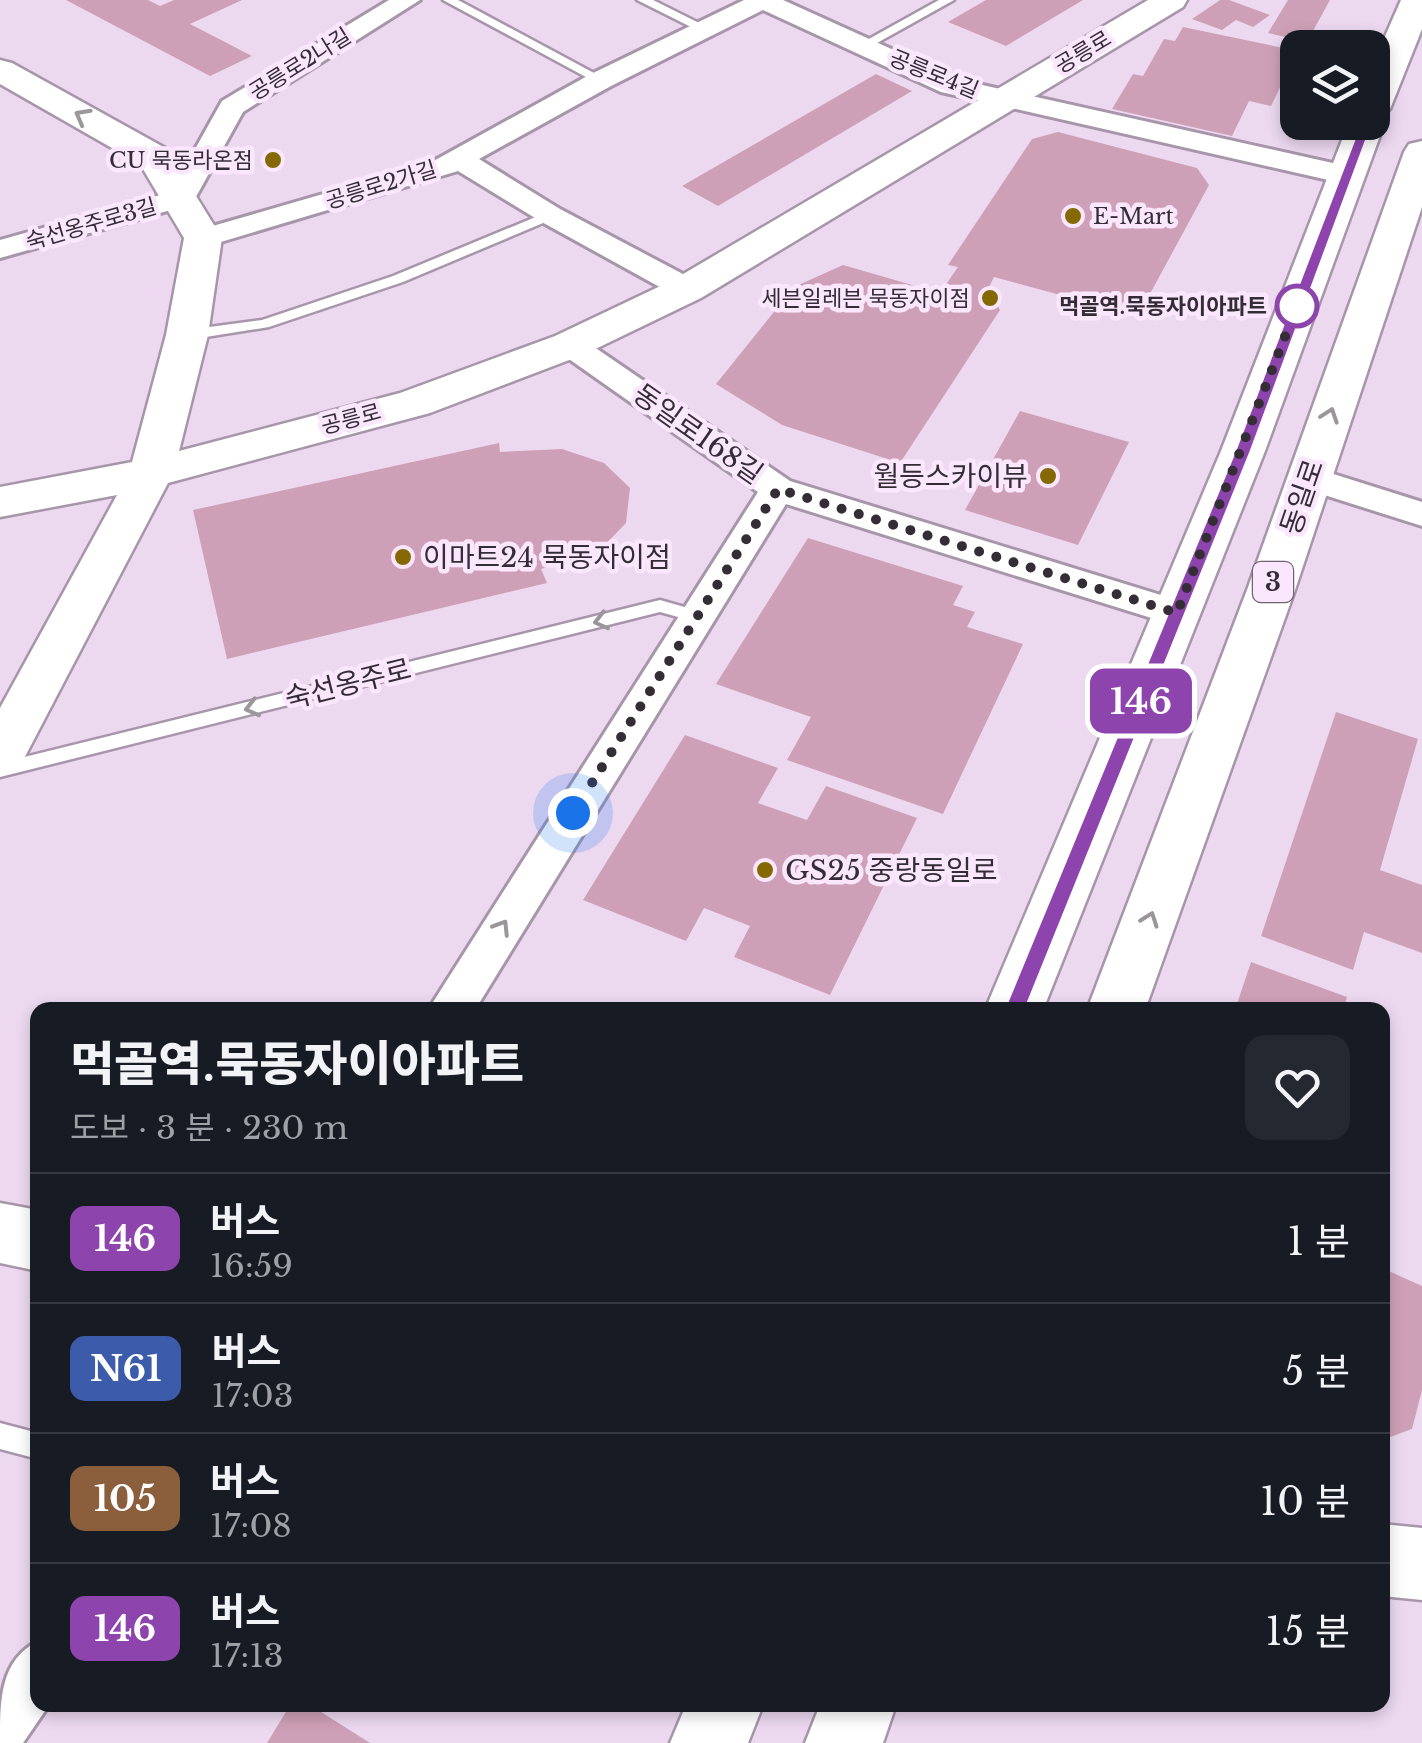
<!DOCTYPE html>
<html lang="ko">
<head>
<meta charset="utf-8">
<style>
  body { margin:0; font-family:"Libre Baskerville","Noto Sans KR",serif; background:#242831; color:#f1f3f6; height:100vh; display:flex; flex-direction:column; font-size:38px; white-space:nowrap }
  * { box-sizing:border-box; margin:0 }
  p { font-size:32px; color:#9ea1a6 }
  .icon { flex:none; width:55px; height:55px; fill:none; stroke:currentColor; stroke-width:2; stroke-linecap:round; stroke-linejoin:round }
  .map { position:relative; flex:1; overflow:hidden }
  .drawer { position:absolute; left:30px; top:1002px; width:1360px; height:710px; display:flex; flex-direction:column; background:#171b24; border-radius:20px; box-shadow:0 5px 15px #0003 }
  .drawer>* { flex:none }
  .badge { padding:0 20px; border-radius:15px; font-size:35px; line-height:65px }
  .controls { position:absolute; left:1280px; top:30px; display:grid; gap:20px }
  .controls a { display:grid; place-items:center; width:110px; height:110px; border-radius:20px; background:#171b24; box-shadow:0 5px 15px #0003; font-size:50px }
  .you { position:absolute; width:50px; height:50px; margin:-25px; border:8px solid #fff; border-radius:50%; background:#1a73e8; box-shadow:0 0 0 15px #1a73e833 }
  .map>.badge { position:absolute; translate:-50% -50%; box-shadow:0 0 0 5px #fff }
  .round { display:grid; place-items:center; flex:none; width:105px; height:105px; border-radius:20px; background:#242831 }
  .head { display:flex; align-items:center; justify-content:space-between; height:170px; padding:0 40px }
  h1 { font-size:48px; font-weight:800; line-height:75px }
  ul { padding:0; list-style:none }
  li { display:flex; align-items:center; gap:30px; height:130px; padding:0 40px; border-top:2px solid #363941 }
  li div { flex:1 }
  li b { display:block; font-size:38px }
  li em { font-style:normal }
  li .badge { min-width:110px; font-weight:700; text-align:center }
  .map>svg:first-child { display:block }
  .building { fill:#cea0b7 }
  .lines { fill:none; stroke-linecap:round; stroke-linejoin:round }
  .lane-casing { stroke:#a795aa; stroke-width:5 }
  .street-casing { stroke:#a795aa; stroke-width:6 }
  .secondary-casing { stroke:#a795aa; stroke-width:5 }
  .primary-casing { stroke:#a795aa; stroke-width:5 }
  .lane { fill:#fff; fill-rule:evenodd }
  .street { fill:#fff; fill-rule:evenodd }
  .secondary { fill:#fff; fill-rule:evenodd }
  .primary { fill:#fff; fill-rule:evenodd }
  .oneway { stroke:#9a969a }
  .line { fill:#8e44ad; stroke:#fff; stroke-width:2.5 }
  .walk { stroke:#352d36; stroke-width:10; stroke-dasharray:0 18 }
  .poi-dot { fill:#846801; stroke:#fae6fd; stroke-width:4 }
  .stop-dot { fill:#fff; stroke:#8e44ad; stroke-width:5 }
  .labels { text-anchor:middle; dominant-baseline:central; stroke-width:9; stroke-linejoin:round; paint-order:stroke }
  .far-street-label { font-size:22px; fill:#352d36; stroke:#fae6fd }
  .far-poi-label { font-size:22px; fill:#352d36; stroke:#fae6fd; text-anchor:end }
  .far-stop-label { font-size:22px; font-weight:bold; fill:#352d36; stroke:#fae6fd; text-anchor:end }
  .shield { fill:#fae6fd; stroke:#706472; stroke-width:2.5 }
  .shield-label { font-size:25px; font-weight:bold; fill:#352d36 }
  .street-label { font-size:28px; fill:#352d36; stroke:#fae6fd }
  .poi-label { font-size:28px; fill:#352d36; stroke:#fae6fd; text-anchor:start }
</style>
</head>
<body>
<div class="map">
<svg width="1422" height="1743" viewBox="0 0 1422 1743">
  <rect width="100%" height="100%" fill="#ecd9f0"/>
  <!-- building -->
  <path class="building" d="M66 0H148L160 6 174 0H242L190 24 252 56 210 76Z
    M986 0H1083L1006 46 948 22Z
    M1220 0H1229L1270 15 1253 27 1236 20 1222 30 1192 19Z
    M1288 0H1330L1307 42 1268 33Z
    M1183 27 1298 51 1271 106 1249 101 1232 136 1112 109 1133 74 1143 76 1164 39 1175 41Z
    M876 74 912 91 718 206 682 186Z
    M1058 132 1197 168 1209 185 1138 316 994 277 988 289 1000 310 900 463 782 425 716 384 794 287 843 265 940 293 958 267 948 265 1032 139Z
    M1020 411 1129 442 1078 545 965 510Z
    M499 443 500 452 562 449 604 463 630 488 626 523 601 549 541 569 547 583 227 659 193 510Z
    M808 538 963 586 953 605 975 612 967 627 1023 644 943 814 787 760 811 717 716 684Z
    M1336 712 1418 739 1380 870 1422 885V953L1364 932 1353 970 1261 936Z
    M685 735 778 768 758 803 807 820 826 786 917 818 830 995 734 957 750 926 704 908 686 941 583 900Z
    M1251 962 1347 997 1343 1010H1235Z
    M1382 1268 1422 1286V1390L1412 1429 1382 1440Z
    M290 1705H310L370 1743H267Z"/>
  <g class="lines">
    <defs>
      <path id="lane" d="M443 0H458L607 80 597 83Z
        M637 0H653L709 28 699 31Z
        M939 0H954L868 48 858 45Z
        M550 211 557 215 555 218 403 282 269 327 187 340 179 335 187 330 262 320 393 276Z
        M660 600 702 612 705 616 696 622 660 612 0 777V763Z
        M0 1423 38 1433V1459L0 1449Z"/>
      <path id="street" d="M389 0H420L243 112 192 204 0 258V240L171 192 222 101Z
        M744 0H783L960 80 1346 166 1356 169 1360 175 1356 181 1346 184 941 92 763 10 611 86 479 159 560 209 698 282 703 289 698 296H676L540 221 458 171 214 244H192L188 238 192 232 430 163 591 74Z
        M570 335 581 338 790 481 1190 604 1196 613 1190 622 1177 626 786 504 475 1010H428L758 492 559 352 554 345 559 338Z
        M1308 466 1422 502V526L1296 486 1291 478 1296 470Z
        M38 1641V1705H49L23 1743H0C0 1698 0 1661 38 1641Z"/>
      <path id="secondary" d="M1148 0H1187L1183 7 701 298 585 354 430 413 168 483 18 770 0 776V708L117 495 0 517V487L132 462 166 335 184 238 140 164 0 84V60L12 63 167 149 222 238 208 335 179 451 400 393 555 336 673 280Z
        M0 1203 38 1210V1271L0 1263Z
        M1382 1524 1422 1528V1600L1382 1596Z"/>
      <path id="primary" d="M1401 0H1422V29L1390 109 1382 117 1385 122 1265 451 1043 1010H985L1221 451 1349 122H1372V66Z
        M1422 141V207L1295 590 1145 1010H1087L1247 590 1404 152 1409 144Z
        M686 1705H763L748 1743H670Z
        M820 1705H896L883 1743H805Z"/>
    </defs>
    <!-- lane casing -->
    <use href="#lane" class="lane-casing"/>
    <!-- street casing -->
    <use href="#street" class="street-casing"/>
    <!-- secondary casing -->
    <use href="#secondary" class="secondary-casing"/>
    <!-- primary casing -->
    <use href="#primary" class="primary-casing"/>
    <!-- lane -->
    <use href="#lane" class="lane"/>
    <!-- street -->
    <use href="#street" class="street"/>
    <!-- secondary -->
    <use href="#secondary" class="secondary"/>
    <!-- primary -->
    <use href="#primary" class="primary"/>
  </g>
  <!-- one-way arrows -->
  <defs><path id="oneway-chevron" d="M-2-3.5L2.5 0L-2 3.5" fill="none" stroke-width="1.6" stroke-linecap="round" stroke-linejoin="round" transform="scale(2.5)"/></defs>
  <g class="oneway">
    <use href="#oneway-chevron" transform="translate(82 116) rotate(-151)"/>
    <use href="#oneway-chevron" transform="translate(1330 415) rotate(-71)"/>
    <use href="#oneway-chevron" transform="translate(601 621) rotate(166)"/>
    <use href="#oneway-chevron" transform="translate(252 708) rotate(166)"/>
    <use href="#oneway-chevron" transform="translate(1150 919) rotate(-70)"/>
    <use href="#oneway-chevron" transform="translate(502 927) rotate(-58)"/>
  </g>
  <!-- line -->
  <path class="line" d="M1367 119 1373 122 1251 451 1025 1010 1022 1016H1007L1004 1010 1235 451 1361 122Z"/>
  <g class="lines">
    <!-- walk -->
    <path class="walk" d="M573 813 778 489 1177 613 1297 306"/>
  </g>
  <!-- markers -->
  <g class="poi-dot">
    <circle cx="273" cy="160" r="10"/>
    <circle cx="1073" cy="216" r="10"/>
    <circle cx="990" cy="298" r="10"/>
    <circle cx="1048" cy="476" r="10"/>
    <circle cx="403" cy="557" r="10"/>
    <circle cx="765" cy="870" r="10"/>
  </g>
  <circle class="stop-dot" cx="1297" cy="306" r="20"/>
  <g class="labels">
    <!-- far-street labels -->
    <g class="far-street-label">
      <text transform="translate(1083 52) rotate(-31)">공릉로</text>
      <text transform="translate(300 64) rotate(-32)">공릉로2나길</text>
      <text transform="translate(934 74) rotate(22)">공릉로4길</text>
      <text transform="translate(381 185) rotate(-17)">공릉로2가길</text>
      <text transform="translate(91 224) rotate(-16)">숙선옹주로3길</text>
      <text transform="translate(351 419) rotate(-15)">공릉로</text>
    </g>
    <!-- far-poi labels -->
    <g class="far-poi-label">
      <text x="253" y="160">CU 묵동라온점</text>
      <text x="1093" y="216" text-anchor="start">E-Mart</text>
      <text x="970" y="298">세븐일레븐 묵동자이점</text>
    </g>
    <!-- far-stop labels -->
    <g class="far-stop-label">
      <text x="1267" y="306">먹골역.묵동자이아파트</text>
    </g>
    <!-- shield labels -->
    <rect class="shield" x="1253" y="562" width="40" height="40" rx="8"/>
    <g class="shield-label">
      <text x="1273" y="582">3</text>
    </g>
    <!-- street labels -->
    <g class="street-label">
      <text transform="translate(698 434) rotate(35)">동일로168길</text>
      <text transform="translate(1302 497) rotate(-71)">동일로</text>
      <text transform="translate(348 684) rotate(-14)">숙선옹주로</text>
    </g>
    <!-- poi labels -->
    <g class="poi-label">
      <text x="1028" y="476" text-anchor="end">월등스카이뷰</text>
      <text x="423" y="557">이마트24 묵동자이점</text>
      <text x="785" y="870">GS25 중랑동일로</text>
    </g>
  </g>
</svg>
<div class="controls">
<a><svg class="icon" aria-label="layers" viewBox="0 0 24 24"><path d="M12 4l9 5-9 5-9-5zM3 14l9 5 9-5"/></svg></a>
</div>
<div class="you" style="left:573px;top:813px"></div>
<b class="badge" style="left:1141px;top:701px;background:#8e44ad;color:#fff">146</b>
<section class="drawer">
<div class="head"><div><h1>먹골역.묵동자이아파트</h1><p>도보 · 3 분 · 230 m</p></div><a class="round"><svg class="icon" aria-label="heart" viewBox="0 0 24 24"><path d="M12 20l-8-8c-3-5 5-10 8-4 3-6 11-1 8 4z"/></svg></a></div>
<ul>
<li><span class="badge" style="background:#8e44ad;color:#fff">146</span><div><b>버스</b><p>16:59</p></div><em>1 분</em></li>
<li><span class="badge" style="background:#3d5bab;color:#fff">N61</span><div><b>버스</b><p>17:03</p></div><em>5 분</em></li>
<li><span class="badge" style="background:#8b5e3c;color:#fff">105</span><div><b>버스</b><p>17:08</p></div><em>10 분</em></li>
<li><span class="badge" style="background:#8e44ad;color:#fff">146</span><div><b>버스</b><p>17:13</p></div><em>15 분</em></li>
</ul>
</section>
</div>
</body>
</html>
